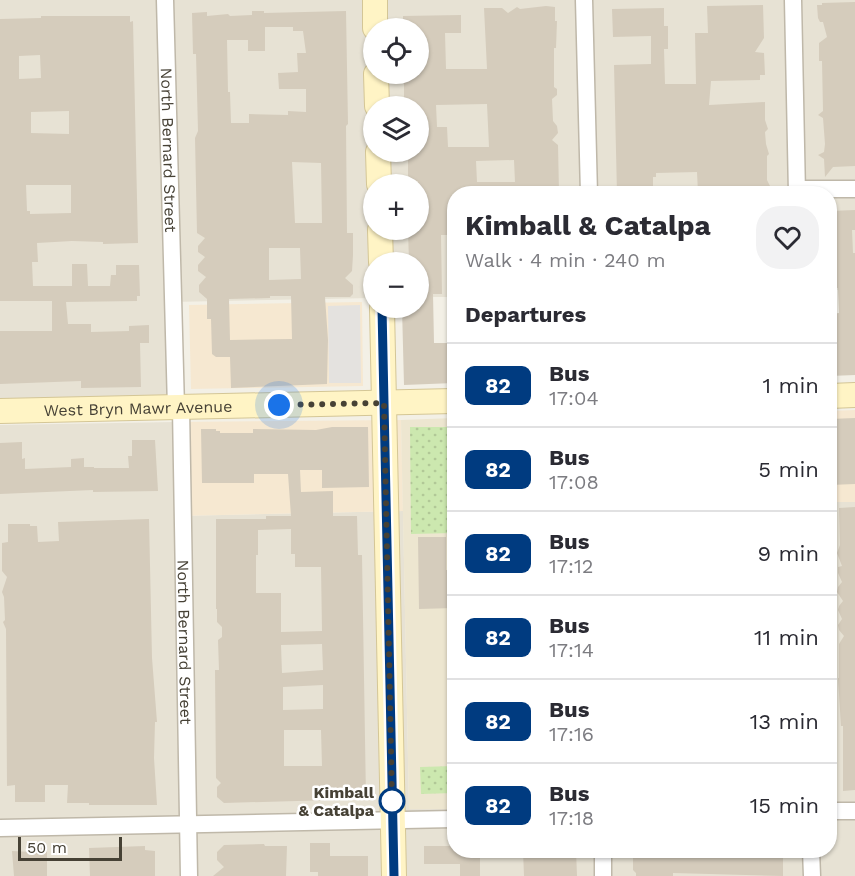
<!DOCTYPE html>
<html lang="en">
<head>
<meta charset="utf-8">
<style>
  body { margin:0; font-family:"Work Sans",sans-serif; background:#f2f2f3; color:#2b2b33; height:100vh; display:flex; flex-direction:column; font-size:22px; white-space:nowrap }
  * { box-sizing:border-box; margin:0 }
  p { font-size:20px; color:#7c7c81 }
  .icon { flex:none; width:33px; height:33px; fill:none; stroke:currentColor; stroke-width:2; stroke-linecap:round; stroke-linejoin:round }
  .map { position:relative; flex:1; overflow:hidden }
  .side { position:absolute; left:447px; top:186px; width:390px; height:672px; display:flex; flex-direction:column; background:#fff; border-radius:24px; box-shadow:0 2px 4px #0004 }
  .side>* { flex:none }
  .badge { padding:0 12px; border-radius:9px; font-size:21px; line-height:39px }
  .controls { position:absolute; left:363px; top:18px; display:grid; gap:12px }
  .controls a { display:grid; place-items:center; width:66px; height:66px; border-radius:50%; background:#fff; box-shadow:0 2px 4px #0004; font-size:30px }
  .scale { position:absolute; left:18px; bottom:15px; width:104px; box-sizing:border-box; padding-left:6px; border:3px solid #464135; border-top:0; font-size:16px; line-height:21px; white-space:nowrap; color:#464135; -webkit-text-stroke:4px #fff; paint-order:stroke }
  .you { position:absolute; width:30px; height:30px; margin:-15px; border:4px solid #fff; border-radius:50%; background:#1a73e8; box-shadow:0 0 0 9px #1a73e833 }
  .map>.badge { position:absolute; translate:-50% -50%; box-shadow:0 0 0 3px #fff }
  h2 { padding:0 18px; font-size:22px; line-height:54px }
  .round { display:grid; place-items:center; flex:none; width:63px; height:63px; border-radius:24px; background:#f2f2f3 }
  .headline { display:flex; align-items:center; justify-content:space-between; height:102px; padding:0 18px }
  h1 { font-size:28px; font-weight:700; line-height:45px }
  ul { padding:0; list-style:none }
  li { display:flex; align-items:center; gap:18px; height:84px; padding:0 18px; border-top:2px solid #e1e1e2 }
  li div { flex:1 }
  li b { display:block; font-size:22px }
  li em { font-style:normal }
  li .badge { min-width:66px; font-weight:700; text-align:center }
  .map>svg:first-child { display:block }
  .residential { fill:#e7e2d4; fill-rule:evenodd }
  .commercial { fill:#f6e8d1 }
  .education { fill:#ede6d0 }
  .grass { fill:url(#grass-dots) }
  .parking { fill:#e4e2df }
  .building { fill:#d5ccbc; fill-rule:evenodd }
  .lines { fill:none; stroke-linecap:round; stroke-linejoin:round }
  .street-casing { stroke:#bfb8a9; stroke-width:19 }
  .secondary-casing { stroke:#d4c696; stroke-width:26 }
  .street { stroke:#fff; stroke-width:16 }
  .secondary { stroke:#fff4c5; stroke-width:24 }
  .line-casing { stroke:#fff; stroke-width:14 }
  .line { stroke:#003b80; stroke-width:9 }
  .walk { stroke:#464135; stroke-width:6; stroke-dasharray:0 10.8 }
  .stop-dot { fill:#fff; stroke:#003b80; stroke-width:3 }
  .labels { text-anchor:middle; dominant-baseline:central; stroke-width:5; stroke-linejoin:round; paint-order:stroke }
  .street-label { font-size:16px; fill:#464135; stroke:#fff }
  .stop-label { font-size:16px; font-weight:bold; fill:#464135; stroke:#fff; text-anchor:end }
</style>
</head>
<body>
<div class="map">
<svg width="855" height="876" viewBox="0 0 855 876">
  <defs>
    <pattern id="grass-dots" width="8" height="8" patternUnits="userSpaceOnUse" patternTransform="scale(1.5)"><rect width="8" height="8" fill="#cce8af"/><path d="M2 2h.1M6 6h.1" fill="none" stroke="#b1c897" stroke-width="1.8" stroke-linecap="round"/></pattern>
  </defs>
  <rect width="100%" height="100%" fill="#f3f0e6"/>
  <!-- residential -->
  <path class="residential" d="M0 0H855V290H830V194H454V297H419L418 262H374L373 298 171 302 172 397 0 399ZM374 28H418V74H374ZM374 106H418V152H374ZM374 184H418V230H374Z
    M175 422 177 516 403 511 409 809H454V850H830V502H855V876H0V425Z"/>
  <!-- commercial -->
  <path class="commercial" d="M362 302 363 386 191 389 189 305Z
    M855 410V502H830V411Z
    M401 420 403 511 177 516 175 422Z"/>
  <!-- education -->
  <path class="education" d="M454 418V809H409L401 420Z"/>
  <!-- grass -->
  <path class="grass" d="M410 427H454V533L411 534Z
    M454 766V793L421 794 420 767Z"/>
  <!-- parking -->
  <path class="parking" d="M360 305 361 383H329L328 306Z"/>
  <!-- building -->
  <path class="building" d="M855 2V166L833 167 825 177 824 159 818 155 824 152 825 144 823 118 818 115 823 111 822 61H819V43L827 37 823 22H820L818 18 817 5H822V3Z
    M763 5 764 38 755 52 764 53 765 75H760V80L711 81 709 105 765 102V120L768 129 765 132 766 144 769 154 767 156V180L770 186 766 194 698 193 697 172 656 173V177H653V194H617L614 65 651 64V36L613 37 612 9 664 8V26H668V49H664L665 84H696L695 33H708L707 6Z
    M546 6 555 7V21H557L556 48H554V87L557 89V95L552 99 553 121 557 126 558 133 552 140 558 145 559 192 452 194V235H441L442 294H433L434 343H454V383L404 385 402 308H418V262H409L408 230H418V181H408V152H418V105H410V102L404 98V74H418V28H403V16L461 15V33H445L446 69H487L484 8H502L508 13 517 7 520 9ZM487 104 489 147H448L447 127H437L436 105ZM514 160 515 182H477L476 161Z
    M252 11H264V13L346 11 348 124 346 126 347 233H353V255L352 271 345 278 353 285V294L350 297H325L328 340 327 384 231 388 230 357H216L212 354 211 319H207V299L199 292V285L206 277 198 271V265L205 257 198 252V246L205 238 197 233 195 138 198 131 196 54H193L192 13 207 12V16L228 14 230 16 252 15ZM265 27H293V31H303L306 53H297L298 72 278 73 279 89H306V112L288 111V115L249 114V123H231L230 92H228L227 40H248V51H265ZM292 162 321 163 322 223H295ZM269 248H300L301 279 269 280ZM270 296H291L292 339 230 340 229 299 270 298Z
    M41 16H130V22L133 21 138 243 103 244V242L72 241 37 243 38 262H32L33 286H72V264H87L88 286H110L111 275H116V265H139L140 296H137V301L66 302 68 324H91V332L129 331V326L149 325V343H140L141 387 81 388V381L0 384V331H52V301H0V19L41 18ZM40 55 41 78 19 79V56ZM69 111V134L31 133V112ZM26 185H71V213L30 214V211H27Z
    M855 210V230H852L853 253H855V375L830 376V314L839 313 838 288H832V283H830V211Z
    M855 418V484L830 485V419Z
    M332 427H368L369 487 322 488V470H300L301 492 333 491V516H357L358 555H362L366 799 224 803 217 797V787L221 783 216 778 215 670H219L218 640 222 637V627L217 622V609H216V519H266V516H291L288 474H254V483H202L201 429H216V431H220V433H253V429L316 430ZM291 529V554H295V567H321L322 631 281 632V593H256V555H258V530ZM322 644 323 670 282 673 281 645ZM323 685V709L283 710V687ZM284 730H321L322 766H284Z
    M132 440H155L158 491 93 492V490L0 494V443L22 442V459L25 458V469L71 467V459L84 458V467H94V468H129L128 456H132Z
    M855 507V790L843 791V726H841L838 678H839V644L844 636 839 630 838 625 842 619 838 610 839 606 843 601 837 592 838 587 842 582 838 573V567L842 566 837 553 840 545 839 508Z
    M149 519 152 658 157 722H155L154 758 157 805H89V803H67L68 785H45V802H15V785L7 786 6 629 3 622 5 620 4 597 2 592 7 577 2 571V543L8 542V524H30V526H37L38 542 59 541 58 522Z
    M418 537H446V570H454V608L419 609Z
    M310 843H330V856H368V876H318V872H310Z
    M264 844 265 846H287L286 876H213L224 867 217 860V852L224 845Z
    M145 846V850L155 851V876H90L89 848Z
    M424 846H454V850H463V854H480V876H460V864H424Z
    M34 848H47V876H14L12 851 33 852Z
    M523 850H576L577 876H524Z
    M633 850H783V876L673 873V876H636V873L633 870Z"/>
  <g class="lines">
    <defs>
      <g id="street">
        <path id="s1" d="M165 0 176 408"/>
        <path d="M584 0 589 194"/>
        <path d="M793 0 797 194"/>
        <path d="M797 189H855"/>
        <path id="s2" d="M181 408 189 876"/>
        <path d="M830 811H855"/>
        <path d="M0 828 454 819"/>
        <path d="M603 850V876"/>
        <path d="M811 850 812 876"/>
      </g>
      <g id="secondary">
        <path d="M375 0V28"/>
        <path d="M376 74 377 106"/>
        <path d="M378 152 379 184"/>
        <path d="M380 230 381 262"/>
        <path d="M382 308 394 876"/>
        <path d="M830 396 855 395"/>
        <path id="s3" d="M0 411 454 401"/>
      </g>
    </defs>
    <!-- street casing -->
    <use href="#street" class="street-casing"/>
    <!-- secondary casing -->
    <use href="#secondary" class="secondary-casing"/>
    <!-- street -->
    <use href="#street" class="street"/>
    <!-- secondary -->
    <use href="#secondary" class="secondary"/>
  </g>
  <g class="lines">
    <defs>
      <path id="line" d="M382 308 394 876"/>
    </defs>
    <!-- line casing -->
    <use href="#line" class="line-casing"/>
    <!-- line -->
    <use href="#line" class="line"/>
    <!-- walk -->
    <path class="walk" d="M279 405 384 403 392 801"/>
  </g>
  <!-- markers -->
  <circle class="stop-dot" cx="392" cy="801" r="12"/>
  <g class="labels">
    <!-- street labels -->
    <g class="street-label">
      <text stroke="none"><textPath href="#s1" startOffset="150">North Bernard Street</textPath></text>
      <text stroke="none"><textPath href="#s3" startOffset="138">West Bryn Mawr Avenue</textPath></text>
      <text stroke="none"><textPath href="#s2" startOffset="234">North Bernard Street</textPath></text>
    </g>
    <!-- stop labels -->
    <g class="stop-label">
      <text x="374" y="792">Kimball<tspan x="374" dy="18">&amp; Catalpa</tspan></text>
    </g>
  </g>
</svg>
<div class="controls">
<a><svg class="icon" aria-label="locate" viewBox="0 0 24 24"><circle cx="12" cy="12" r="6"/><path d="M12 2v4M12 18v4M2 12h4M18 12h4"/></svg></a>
<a><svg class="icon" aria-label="layers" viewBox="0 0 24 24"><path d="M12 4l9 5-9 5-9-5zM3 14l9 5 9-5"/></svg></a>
<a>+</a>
<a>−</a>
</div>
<div class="scale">50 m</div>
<div class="you" style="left:279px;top:405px"></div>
<section class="side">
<div class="headline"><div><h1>Kimball &amp; Catalpa</h1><p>Walk · 4 min · 240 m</p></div><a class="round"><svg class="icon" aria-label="heart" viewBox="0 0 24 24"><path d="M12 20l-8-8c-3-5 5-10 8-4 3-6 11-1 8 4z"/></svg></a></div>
<h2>Departures</h2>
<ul>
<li><span class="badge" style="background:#003b80;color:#fff">82</span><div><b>Bus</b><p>17:04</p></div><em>1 min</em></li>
<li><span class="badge" style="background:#003b80;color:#fff">82</span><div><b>Bus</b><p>17:08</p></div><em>5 min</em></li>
<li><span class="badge" style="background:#003b80;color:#fff">82</span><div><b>Bus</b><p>17:12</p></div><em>9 min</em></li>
<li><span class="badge" style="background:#003b80;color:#fff">82</span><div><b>Bus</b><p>17:14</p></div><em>11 min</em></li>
<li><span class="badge" style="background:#003b80;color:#fff">82</span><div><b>Bus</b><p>17:16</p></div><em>13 min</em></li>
<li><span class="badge" style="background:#003b80;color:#fff">82</span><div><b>Bus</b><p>17:18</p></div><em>15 min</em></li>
</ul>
</section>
</div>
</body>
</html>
